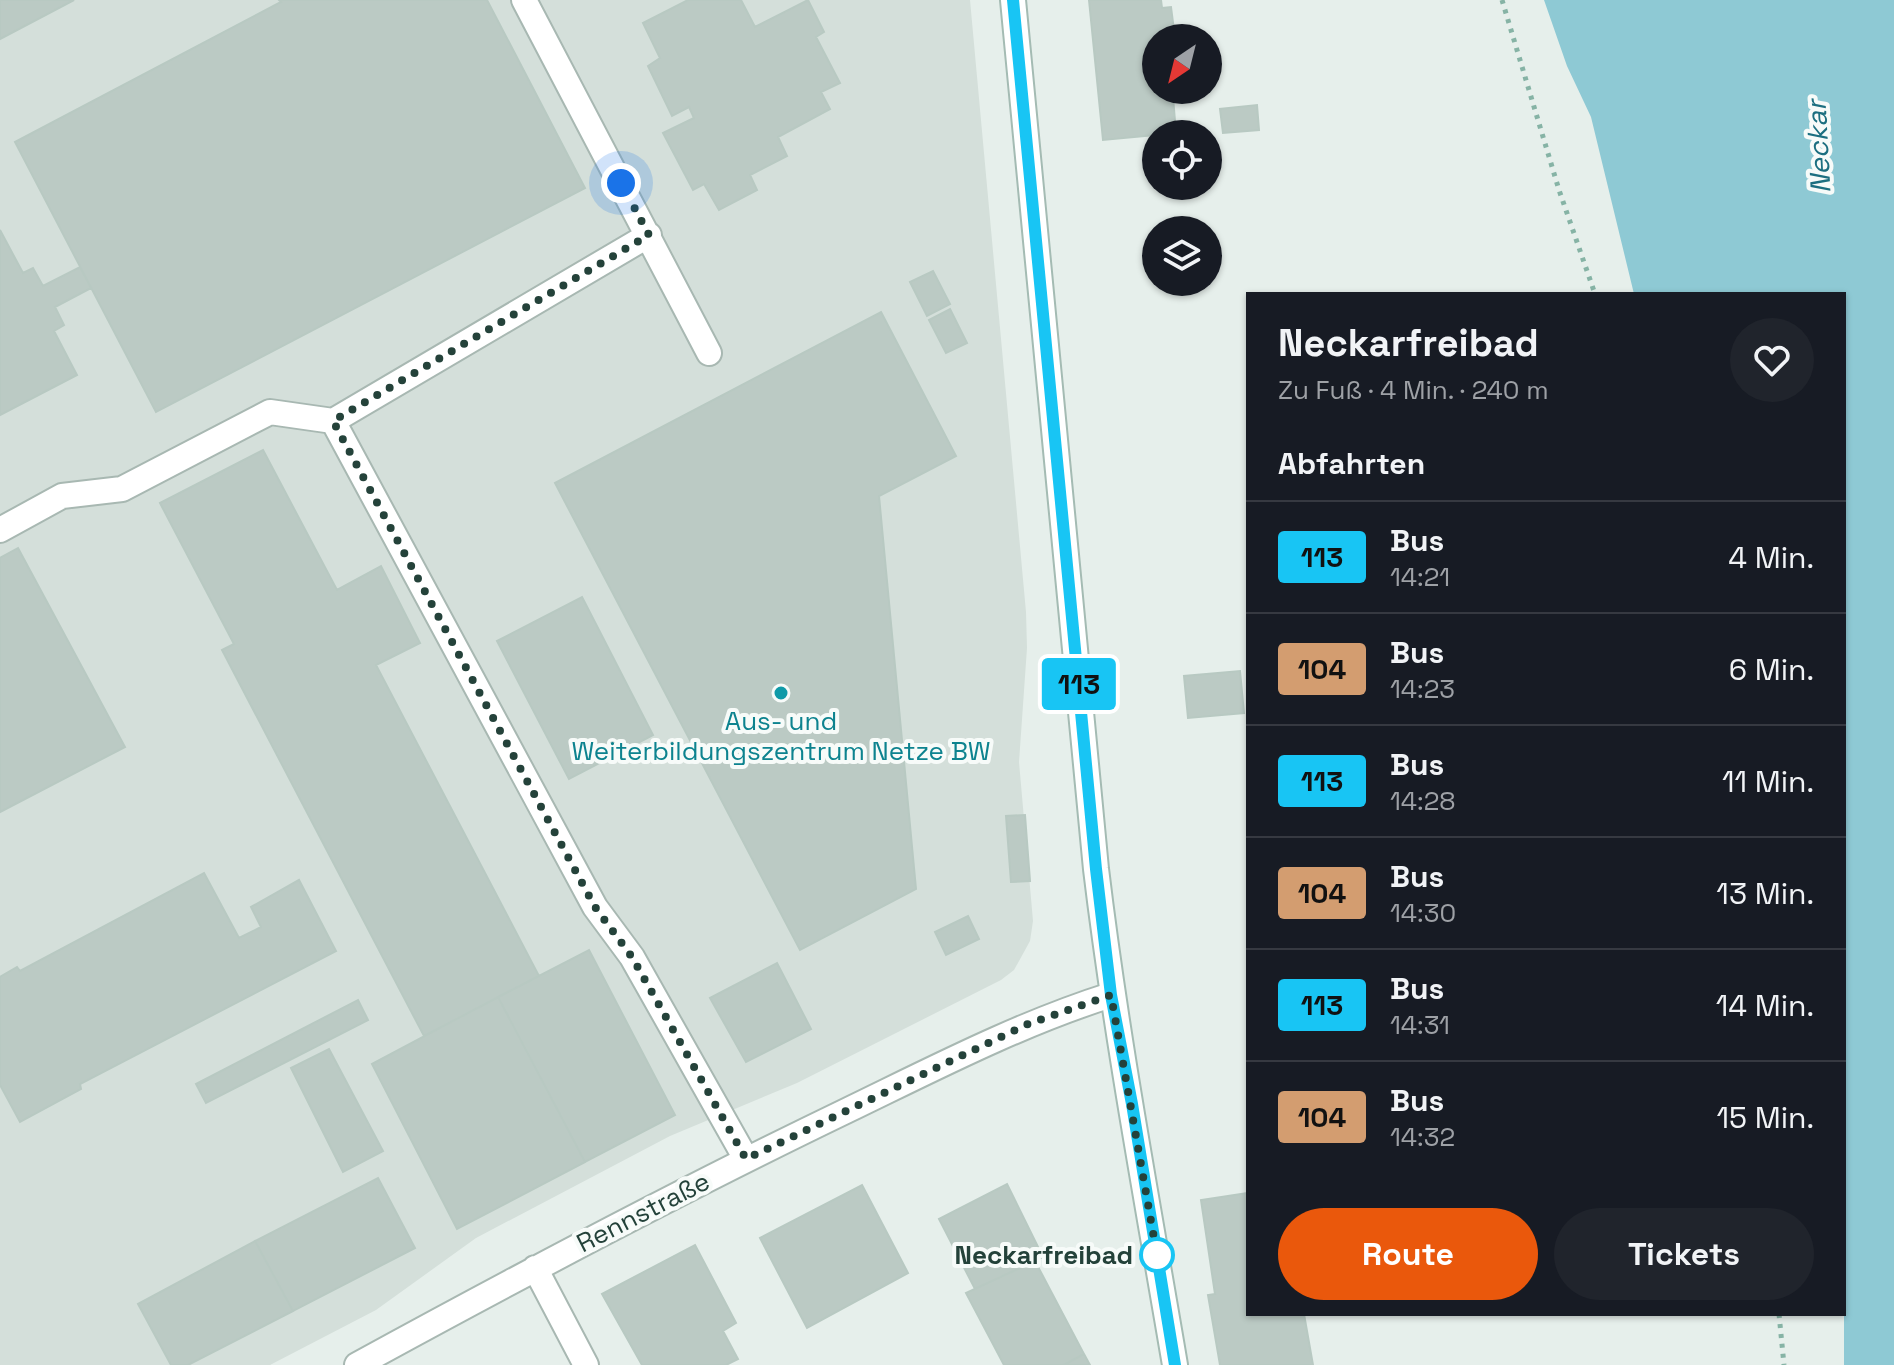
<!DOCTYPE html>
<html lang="de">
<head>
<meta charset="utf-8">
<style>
  body { margin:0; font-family:"Space Grotesk",sans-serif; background:#20242c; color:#f1f3f6; height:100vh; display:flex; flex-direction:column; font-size:30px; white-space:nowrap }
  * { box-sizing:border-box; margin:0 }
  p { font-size:26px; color:#9ea1a6 }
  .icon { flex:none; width:44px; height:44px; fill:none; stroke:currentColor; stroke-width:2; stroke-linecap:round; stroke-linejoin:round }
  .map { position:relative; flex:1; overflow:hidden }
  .drawer { position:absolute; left:1246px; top:292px; width:600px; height:1024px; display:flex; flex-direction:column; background:#171b24; border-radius:0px; box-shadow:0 2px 6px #0004 }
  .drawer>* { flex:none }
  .badge { padding:0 16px; border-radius:6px; font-size:28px; line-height:52px }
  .needle { width:52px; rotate:215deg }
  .controls { position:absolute; left:1142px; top:24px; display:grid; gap:16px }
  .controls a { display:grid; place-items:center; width:80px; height:80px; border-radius:50%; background:#171b24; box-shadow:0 2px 6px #0004; font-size:40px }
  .you { position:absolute; width:40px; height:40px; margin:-20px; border:6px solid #fff; border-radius:50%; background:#1a73e8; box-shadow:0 0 0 12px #1a73e833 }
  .map>.badge { position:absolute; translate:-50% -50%; box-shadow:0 0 0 4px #fff }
  h2 { padding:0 32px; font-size:30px; line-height:72px }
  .round { display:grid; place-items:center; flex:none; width:84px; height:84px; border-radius:42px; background:#20242c }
  .headline { display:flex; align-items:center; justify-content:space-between; height:136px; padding:0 32px }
  h1 { font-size:38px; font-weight:700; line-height:60px }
  .cta { display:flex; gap:16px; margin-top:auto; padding:16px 32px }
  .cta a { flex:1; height:92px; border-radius:48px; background:#ea580c; color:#fff; font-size:32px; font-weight:700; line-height:92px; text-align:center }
  .cta a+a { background:#20242c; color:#f1f3f6 }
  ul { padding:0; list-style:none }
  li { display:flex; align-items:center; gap:24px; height:112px; padding:0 32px; border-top:2px solid #363941 }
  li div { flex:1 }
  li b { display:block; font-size:30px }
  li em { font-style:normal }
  li .badge { min-width:88px; font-weight:700; text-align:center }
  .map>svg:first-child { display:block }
  .built { fill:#d4dfda }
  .water { fill:#8ec9d4 }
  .building { fill:#bbcac4; stroke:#b8c9c2; stroke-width:2 }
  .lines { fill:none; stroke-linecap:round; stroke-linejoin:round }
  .lane-casing { stroke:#a8b8b2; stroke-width:28 }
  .street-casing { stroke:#a8b8b2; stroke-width:28 }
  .secondary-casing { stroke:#a4bbb3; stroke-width:28 }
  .path { stroke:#86b3a5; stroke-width:5; stroke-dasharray:4 6; stroke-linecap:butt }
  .lane { stroke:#fff; stroke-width:24 }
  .street { stroke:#fff; stroke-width:24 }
  .secondary { stroke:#fff; stroke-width:24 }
  .line-casing { stroke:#fff; stroke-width:18 }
  .line { stroke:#18c5f4; stroke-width:12 }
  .walk { stroke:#24423a; stroke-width:8; stroke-dasharray:0 14.4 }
  .culture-dot { fill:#0f9aa8; stroke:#f7fbf9; stroke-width:3 }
  .stop-dot { fill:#fff; stroke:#18c5f4; stroke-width:4 }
  .labels { text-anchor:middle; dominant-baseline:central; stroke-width:8; stroke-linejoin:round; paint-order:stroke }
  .culture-label { font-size:26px; fill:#0d838f; stroke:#f7fbf9 }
  .street-label { font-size:26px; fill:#24423a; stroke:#f7fbf9 }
  .stop-label { font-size:26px; font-weight:bold; fill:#24423a; stroke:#f7fbf9; text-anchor:end }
  .water-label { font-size:28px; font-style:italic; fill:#1c6f80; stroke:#f7fbf9 }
</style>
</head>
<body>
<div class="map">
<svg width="1894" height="1365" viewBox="0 0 1894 1365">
  <rect width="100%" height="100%" fill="#e6efeb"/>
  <!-- built -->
  <path class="built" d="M0 0H970L1026 612 1027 648 1019 762 1033 921 1030 941 1014 970 1001 980 797 1083 670 1136 476 1238 376 1310 270 1365H0Z"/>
  <!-- water -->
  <path class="water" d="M1544 0H1894V1365H1844V294H1634L1591 117 1567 66Z"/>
  <!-- building -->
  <path class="building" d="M0 0H74L0 39Z
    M279 0H487L585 188 156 412 15 142 281 2Z
    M688 0H741L755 27 808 0 824 32 816 37 840 83 821 92 830 109 778 137 787 156 750 175 757 190 719 210 704 184 693 190 663 133 694 118 689 107 672 116 648 66 660 58 643 23Z
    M1089 0H1161L1162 8 1171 7 1175 38H1156V90H1182L1183 95 1173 97 1176 133 1103 140Z
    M1257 105 1259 130 1223 133 1220 109Z
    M0 230 23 273 33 268 43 286 80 267 91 288 55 307 64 325 54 331 77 375 0 415Z
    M933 271 950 304 927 316 910 282Z
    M950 309 967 343 946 353 929 320Z
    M881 312 956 456 879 496 916 889 800 950 555 483Z
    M263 450 337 590 381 566 420 643 376 665 539 976 424 1036 222 650 234 644 160 503Z
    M18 548 125 747 0 812V558Z
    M582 597 653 735 569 779 497 641Z
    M1240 671 1244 713 1188 718 1184 676Z
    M1025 815 1030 881 1011 882 1006 816Z
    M204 873 239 938 261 927 251 907 299 880 336 951 80 1084 81 1089 20 1122 0 1085V977L17 967 20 971Z
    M968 916 979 939 946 955 935 932Z
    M589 950 675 1115 585 1162 498 997Z
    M777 963 811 1029 746 1062 710 998Z
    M498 997 585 1162 457 1229 372 1064Z
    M358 1000 368 1020 206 1103 196 1084Z
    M329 1049 383 1151 343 1172 291 1068Z
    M378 1178 415 1248 293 1311 255 1241Z
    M1007 1184 1043 1257 975 1289 939 1219Z
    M862 1185 908 1273 807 1328 760 1238Z
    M1248 1193V1314H1304L1313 1365H1220L1208 1295 1215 1294 1201 1200Z
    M255 1241 293 1311 188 1365H171L138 1304Z
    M695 1245 736 1323 723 1331 738 1359 726 1365H642L602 1294Z
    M1035 1261 1084 1354 1064 1365H1004L966 1293Z
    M1084 1354 1090 1365H1064Z"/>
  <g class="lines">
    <defs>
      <path id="lane" d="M524 0 709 353
        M649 235 333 421 595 907 632 957 746 1159
        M0 530 62 496 122 489 270 412 333 421"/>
      <path id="street" d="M535 1268 586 1365
        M357 1365C518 1277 680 1191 846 1111 933 1069 1019 1024 1111 995"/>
      <path id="secondary" d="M1013 0 1096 869C1116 1035 1147 1200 1175 1365"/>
    </defs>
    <!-- lane casing -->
    <use href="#lane" class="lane-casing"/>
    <!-- street casing -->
    <use href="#street" class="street-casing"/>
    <!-- secondary casing -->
    <use href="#secondary" class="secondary-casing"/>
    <!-- path -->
    <path class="path" d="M1502 0 1559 190 1595 294
      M1779 1314 1784 1365"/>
    <!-- lane -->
    <use href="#lane" class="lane"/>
    <!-- street -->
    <use href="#street" class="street"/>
    <!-- secondary -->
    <use href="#secondary" class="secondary"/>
  </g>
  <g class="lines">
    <defs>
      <path id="line" d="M1013 0 1096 869 1111 995 1132 1104 1175 1365"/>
    </defs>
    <!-- line casing -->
    <use href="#line" class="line-casing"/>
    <!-- line -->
    <use href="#line" class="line"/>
    <!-- walk -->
    <path class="walk" d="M621 183 649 235 333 421 595 907 632 957 746 1159 1028 1024 1111 995 1157 1255"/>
  </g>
  <!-- markers -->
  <circle class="culture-dot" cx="781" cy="693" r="8"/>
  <circle class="stop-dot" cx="1157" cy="1255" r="16"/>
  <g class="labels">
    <!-- culture labels -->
    <g class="culture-label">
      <text x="781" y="721">Aus- und<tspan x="781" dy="30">Weiterbildungszentrum Netze BW</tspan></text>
    </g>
    <!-- street labels -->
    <g class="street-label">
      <text transform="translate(643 1212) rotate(-27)">Rennstraße</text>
    </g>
    <!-- stop labels -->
    <g class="stop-label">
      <text x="1133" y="1255">Neckarfreibad</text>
    </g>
    <!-- water labels -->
    <g class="water-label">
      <text transform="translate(1818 147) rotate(-93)">Neckar</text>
    </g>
  </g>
</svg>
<div class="controls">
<a><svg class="needle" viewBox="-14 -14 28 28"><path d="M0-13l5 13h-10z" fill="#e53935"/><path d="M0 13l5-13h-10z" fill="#9ea1a6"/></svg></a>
<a><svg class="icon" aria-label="locate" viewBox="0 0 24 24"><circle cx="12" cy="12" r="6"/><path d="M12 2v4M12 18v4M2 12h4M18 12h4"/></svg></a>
<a><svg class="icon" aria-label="layers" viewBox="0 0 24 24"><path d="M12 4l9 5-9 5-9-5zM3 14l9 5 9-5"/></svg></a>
</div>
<div class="you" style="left:621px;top:183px"></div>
<b class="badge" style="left:1079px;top:684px;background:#18c5f4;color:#111">113</b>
<section class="drawer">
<div class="headline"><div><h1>Neckarfreibad</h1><p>Zu Fuß · 4 Min. · 240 m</p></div><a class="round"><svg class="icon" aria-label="heart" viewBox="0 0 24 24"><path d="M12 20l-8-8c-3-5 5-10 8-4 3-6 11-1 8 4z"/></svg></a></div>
<h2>Abfahrten</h2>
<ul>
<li><span class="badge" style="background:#18c5f4;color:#111">113</span><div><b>Bus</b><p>14:21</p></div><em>4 Min.</em></li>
<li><span class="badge" style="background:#d39d70;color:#111">104</span><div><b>Bus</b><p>14:23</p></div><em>6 Min.</em></li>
<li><span class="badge" style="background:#18c5f4;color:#111">113</span><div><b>Bus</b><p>14:28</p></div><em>11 Min.</em></li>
<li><span class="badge" style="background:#d39d70;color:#111">104</span><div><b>Bus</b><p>14:30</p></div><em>13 Min.</em></li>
<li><span class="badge" style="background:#18c5f4;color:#111">113</span><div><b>Bus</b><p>14:31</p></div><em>14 Min.</em></li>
<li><span class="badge" style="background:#d39d70;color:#111">104</span><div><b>Bus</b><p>14:32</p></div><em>15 Min.</em></li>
</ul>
<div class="cta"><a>Route</a><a>Tickets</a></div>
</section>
</div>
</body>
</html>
